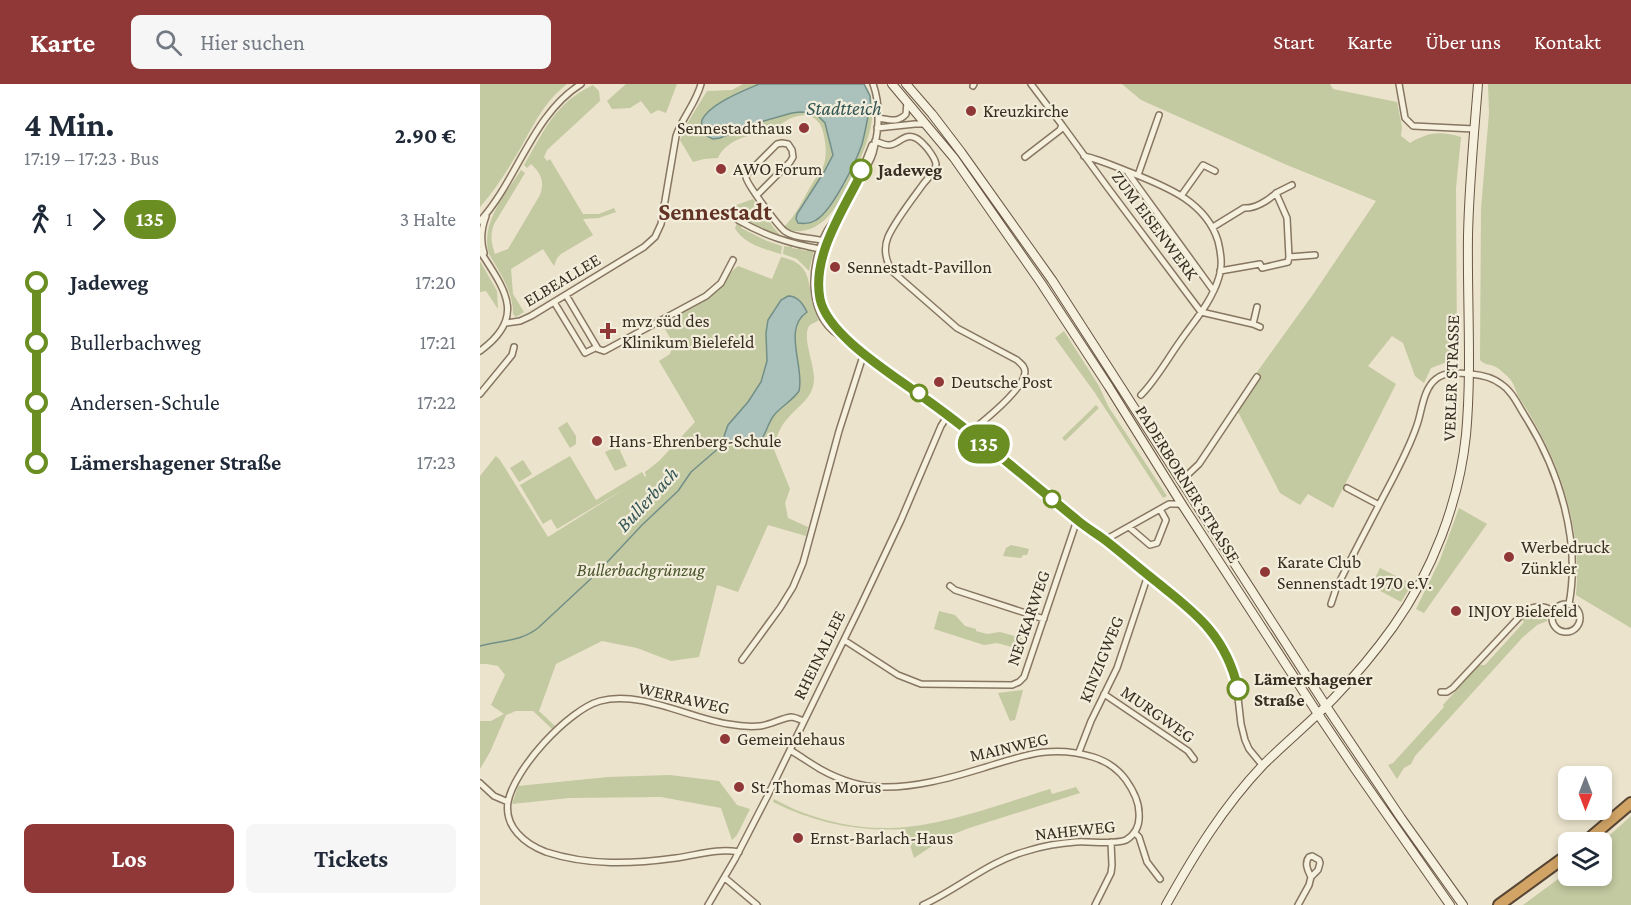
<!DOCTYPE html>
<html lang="de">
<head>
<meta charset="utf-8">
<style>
  body { margin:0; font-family:"Crimson Pro",serif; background:#f6f6f7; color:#1f2937; height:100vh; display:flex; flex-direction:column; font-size:22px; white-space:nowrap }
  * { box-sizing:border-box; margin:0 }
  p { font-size:20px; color:#747a83 }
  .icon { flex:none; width:33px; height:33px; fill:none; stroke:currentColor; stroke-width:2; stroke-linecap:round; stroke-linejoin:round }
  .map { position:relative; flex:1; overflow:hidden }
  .panel { display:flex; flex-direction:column; background:#fff; width:480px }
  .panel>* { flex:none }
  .badge { padding:0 12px; border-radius:20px; font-size:21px; line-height:39px }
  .needle { width:39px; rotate:180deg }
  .buttons { position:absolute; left:1078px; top:682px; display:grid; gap:12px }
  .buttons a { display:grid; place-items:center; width:54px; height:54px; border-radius:9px; background:#fff; box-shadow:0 3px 9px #0003; font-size:30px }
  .map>.badge { position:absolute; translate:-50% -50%; box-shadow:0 0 0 3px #fff }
  .legs { display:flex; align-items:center; gap:9px; height:66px; padding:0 24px; font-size:20px }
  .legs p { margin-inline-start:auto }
  .summary { display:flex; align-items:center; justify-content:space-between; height:102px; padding:0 24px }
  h1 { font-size:33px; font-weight:700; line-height:45px }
  .primary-button { display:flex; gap:12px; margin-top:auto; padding:12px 24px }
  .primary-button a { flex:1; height:69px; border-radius:9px; background:#903837; color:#fff; font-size:24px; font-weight:700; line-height:69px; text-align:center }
  .primary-button a+a { background:#f6f6f7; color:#1f2937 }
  ul { padding:0 24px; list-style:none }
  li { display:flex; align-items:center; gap:21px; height:60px; font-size:22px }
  li i { display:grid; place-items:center; width:9px; height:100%; margin:0 8px; background:currentColor }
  li i::after { content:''; width:15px; height:15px; margin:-8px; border:4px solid; border-radius:50%; background:#fff }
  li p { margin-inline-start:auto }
  li:first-child i { background:linear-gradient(#0000 50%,currentColor 0) }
  li:last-child i { background:linear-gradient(currentColor 50%,#0000 0) }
  header { display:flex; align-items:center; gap:36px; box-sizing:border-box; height:84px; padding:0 30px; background:#903837; color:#fff }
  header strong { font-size:28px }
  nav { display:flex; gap:33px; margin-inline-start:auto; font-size:21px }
  .search { width:420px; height:54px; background:#f6f6f7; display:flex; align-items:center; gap:15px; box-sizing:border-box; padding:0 21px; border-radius:9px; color:#747a83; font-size:22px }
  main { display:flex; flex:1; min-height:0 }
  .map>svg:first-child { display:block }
  .green { fill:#c3c9a0 }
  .water { fill:#abc1bb; stroke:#728f88; stroke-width:1.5 }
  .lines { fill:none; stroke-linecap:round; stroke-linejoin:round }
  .stream { stroke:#728f88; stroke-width:1.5 }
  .minor-casing { stroke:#877661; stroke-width:8 }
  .secondary-casing { stroke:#695744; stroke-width:10 }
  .motorway-casing { stroke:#564534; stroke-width:14 }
  .minor { stroke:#f6f0de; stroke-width:5 }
  .secondary { stroke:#f6f0de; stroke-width:8 }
  .motorway { stroke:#d1a466; stroke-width:10 }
  .line-1-casing { stroke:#fff; stroke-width:14 }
  .line-1 { stroke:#6b8e23; stroke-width:9 }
  .poi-dot { fill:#903837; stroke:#f3eddb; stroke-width:2 }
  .stop-1-dot { fill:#fff; stroke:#6b8e23; stroke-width:3 }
  .labels { text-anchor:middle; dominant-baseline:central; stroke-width:4.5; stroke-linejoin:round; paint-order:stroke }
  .poi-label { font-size:18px; fill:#392e23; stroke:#f3eddb; text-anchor:start }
  .stop-label { font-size:18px; font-weight:bold; fill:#392e23; stroke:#f3eddb; text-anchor:start }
  .street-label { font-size:18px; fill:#392e23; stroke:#f3eddb }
  .park-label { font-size:18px; font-style:italic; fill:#48542b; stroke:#f3eddb }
  .water-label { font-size:20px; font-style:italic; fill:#345756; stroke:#f3eddb }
  .district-label { font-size:24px; font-weight:bold; fill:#623426; stroke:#f3eddb }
</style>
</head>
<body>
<header>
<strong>Karte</strong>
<div class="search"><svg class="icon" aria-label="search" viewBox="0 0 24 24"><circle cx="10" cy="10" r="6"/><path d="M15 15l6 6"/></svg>Hier suchen</div>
<nav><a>Start</a><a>Karte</a><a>Über uns</a><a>Kontakt</a></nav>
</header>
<main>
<section class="panel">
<div class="summary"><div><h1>4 Min.</h1><p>17:19 – 17:23 · Bus</p></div><b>2.90 €</b></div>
<div class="legs"><svg class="icon" aria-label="walk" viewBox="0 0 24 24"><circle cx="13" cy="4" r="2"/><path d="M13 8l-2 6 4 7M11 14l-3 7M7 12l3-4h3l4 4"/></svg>1<svg class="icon" aria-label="forward" viewBox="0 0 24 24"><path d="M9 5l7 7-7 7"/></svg><b class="badge" style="background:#6b8e23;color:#fff">135</b><p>3 Halte</p></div>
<ul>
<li><i style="color:#6b8e23"></i><b>Jadeweg</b><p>17:20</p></li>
<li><i style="color:#6b8e23"></i><span>Bullerbachweg</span><p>17:21</p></li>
<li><i style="color:#6b8e23"></i><span>Andersen-Schule</span><p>17:22</p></li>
<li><i style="color:#6b8e23"></i><b>Lämershagener Straße</b><p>17:23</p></li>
</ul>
<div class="primary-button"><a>Los</a><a>Tickets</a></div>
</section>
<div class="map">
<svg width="1151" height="821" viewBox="0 0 1151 821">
  <rect width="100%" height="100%" fill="#ebe3cc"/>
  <!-- green -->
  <path class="green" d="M0 0H87C64 18 54 40 40 65 28 85 16 105 0 123Z
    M146 0H197L186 29 178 26 171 30 161 17 150 24 132 25 127 17Z
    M263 0H279C260 10 238 17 224 33L227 53 240 54 277 39 312 29 320 28 335 29 345 39 353 71C344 93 329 111 317 130L334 137 348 125 374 77 387 4 385 0C404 29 382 73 368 100 358 120 347 143 322 147 315 148 310 147 304 143 317 130 323 115 332 100 336 93 344 85 345 76 346 70 346 64 345 58 344 52 343 45 340 40 328 22 303 35 293 48 287 48 284 50 279 51 276 52 272 51 269 52 257 54 242 63 238 74L224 75 213 78 200 56 205 43 227 7 252 6Z
    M642 0H850L853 5 917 18 922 43 921 52 930 59C949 48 960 47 981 53L976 104 977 272 972 276 951 284 944 299 935 292 923 259 912 252 888 282 916 300 853 424 828 410 820 421 800 409 757 326 771 305 767 302 834 209 896 117 807 81 661 16Z
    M1008 0H1151V544L1096 511C1103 442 1078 372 1040 315 1036 309 1035 301 1030 295 1026 291 1021 286 1016 283 1010 280 1004 281 1000 276L1001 125 1009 29Z
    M113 1 119 7 120 17 67 66 64 73 67 77 70 75 103 130H119L134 124 136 128 119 134 103 135 113 151 81 170 77 174 74 182 63 165 31 185 33 210 44 228 36 233 33 230C33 207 20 189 9 170 0 139 25 111 41 86L45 89 14 140C10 151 11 159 15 170L28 165 60 111C65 98 61 89 51 80L47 84 44 81C65 46 74 20 113 1Z
    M273 115 294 144 301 152 276 141 248 124Z
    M257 139 262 142 261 144 287 157 302 162 301 170C286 166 262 159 255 144Z
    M304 162 309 163 310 162H312V164L318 165 319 163 321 164V166L327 167 328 165 334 166 329 187 317 175 303 170Z
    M301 173C339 181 324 208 339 236 335 239 329 240 328 244 323 256 335 283 334 296 333 314 319 321 308 334 300 342 297 353 293 363L310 405 305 419 308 434 328 443 326 452 288 441 258 508 237 501 219 573 191 577 157 564 122 557 76 580 59 627 75 642 72 645 53 627H36L26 631 10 668 0 685V637H11L24 630 11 621 25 591 18 582 7 580H0V392L16 372 20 376 68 453 146 404 77 445 71 435 63 440 40 401 90 372 116 416 162 388 165 393 166 392 165 388 179 377 215 338 179 277 190 270 193 259 181 238C195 231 226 218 236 207 245 199 248 189 258 182L292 195Z
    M0 177 17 207 18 225 6 207 0 208Z
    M584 247 619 302 628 322 687 412 683 414 615 309 575 254Z
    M616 321 619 324 585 357 582 354Z
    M87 338 96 352V360L90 364 78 344Z
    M138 362 147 382 135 387 125 368Z
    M43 376 52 390 39 398 30 384Z
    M979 424 1007 440 944 529 936 525 960 476Z
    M531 461 549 465 547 471H543L541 474 523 472 526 464Z
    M900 484 932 500 921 518 891 502Z
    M1064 526 1067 529V537L1057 541 1043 553 935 672 931 680 924 684 917 695 908 681 913 679 964 623 963 621 999 581H1005L1044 538 1042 535 1055 527Z
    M459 527 475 531 485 542 496 545V547L507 550 520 548 542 554 539 565 517 559 504 561 454 545Z
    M543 606 535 636 530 637 518 609Z
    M190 691 239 697 257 721 270 725 257 751 252 756 241 724 181 713 89 714 32 720 38 702 128 693Z
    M596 703 600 709 489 744 466 753 434 774 425 745C378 748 335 739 293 718L294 715C304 720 314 726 324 729 351 739 381 745 409 744 461 743 521 720 570 705L572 710Z
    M1151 732V821H1043L1089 787V792H1122L1121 759Z"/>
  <!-- water -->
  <path class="water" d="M279 0H384L390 12 391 25 389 27C387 38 385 49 382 60 376 78 352 127 336 136 330 140 325 140 318 139L316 135 317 130 344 88 353 71 345 39 335 29 320 28 312 29 277 39 240 54 233 55 223 50C222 45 221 41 222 36 229 20 263 7 279 0Z
    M308 212C318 212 323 220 327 228 302 245 325 283 319 307 313 316 302 322 295 330 288 338 287 348 281 356 267 353 253 354 242 364L239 361 242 358 248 341 268 318 281 298 287 277 286 249 288 236 301 216Z"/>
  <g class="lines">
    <!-- stream -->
    <path class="stream" d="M0 562C22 556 40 558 58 544L117 489 162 441 198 407 211 388 240 363"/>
    <defs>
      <path id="minor" d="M919 0 925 34 933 42 994 45
        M493 2 494 0
        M398 34C410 36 418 39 426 30L427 18
        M582 41 628 104 721 228 773 240 780 243
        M397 44 435 40H446
        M395 57C399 58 403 61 408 61 417 62 423 50 433 53 439 54 443 60 447 64 450 68 455 74 456 80 456 87 448 94 444 99 433 114 415 137 408 153 403 165 406 178 413 188L477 244 537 276C541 280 545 282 545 288 544 305 504 337 490 348
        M604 72C621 76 636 83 652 89 687 103 726 118 738 157 741 169 743 182 739 193 732 217 715 236 701 256 688 274 676 296 661 311
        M545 73 580 46 582 41 551 0
        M648 89 733 206
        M380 91 392 61
        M658 91 679 31
        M796 109 812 101
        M277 111 310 78 313 73 312 66 308 60 302 59 297 60 268 89C267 90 266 92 266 93 266 99 300 145 306 148 316 155 332 153 344 157
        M701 112 723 81 735 87
        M362 128C357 134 351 140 347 147 329 180 325 237 366 255L490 348 597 436 625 456 708 523 740 560 750 579 757 605 761 640 765 656 769 665 783 682
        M258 136C286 152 308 159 340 165
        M0 137C38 95 52 31 101 0
        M733 143 764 124C774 125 788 117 796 109L807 134 809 173 835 171
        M0 167C25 206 47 233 0 267
        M4 169C0 156 1 145 6 132
        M740 187 780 180 782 184 808 178 809 173
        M86 211 118 265 124 267 226 212 241 199 253 176
        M74 218 105 269 117 263
        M26 239 40 237 51 232 164 163 175 153 181 140 196 52C202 34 216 19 221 0
        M773 240 777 223
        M364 253C357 245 349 237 345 228 327 190 359 129 378 97 384 88 390 79 393 69 399 46 401 22 393 0
        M0 310 32 271 34 263
        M701 397 719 380 777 293
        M867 404 899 421
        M649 443 670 461 677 459 686 436 680 425
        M625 456 689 420H698L703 422
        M470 502 475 506 564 535
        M1072 534a14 14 0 1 1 28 0a14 14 0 1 1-28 0Z
        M851 520 856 505C870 476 885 448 900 419 913 394 928 368 937 341 942 327 943 305 956 295 965 287 980 289 991 290 1002 291 1012 293 1021 300 1032 307 1038 321 1045 332 1079 386 1101 456 1089 520
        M364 556 418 591 441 600 532 601 539 598 544 593 597 436
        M262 576 300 524 313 503 323 479 359 347 384 269
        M961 608H967L973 604 1045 527C1054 522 1064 521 1073 527
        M624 610 692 656 708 667 714 675
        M310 666C320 672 330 679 340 685 358 695 380 703 401 703 435 704 470 694 503 684 543 672 571 660 613 673 626 677 638 685 646 696 653 706 659 717 659 729 660 741 656 750 646 756 634 761 610 757 596 758 580 759 563 762 547 767 509 777 478 805 443 821
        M599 668 611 637 637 584 668 491
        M0 699 14 712 28 718
        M655 749 659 753 667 778 680 795
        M259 768C237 764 218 771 196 774 152 780 109 782 66 768 45 760 24 743 28 718 34 685 88 626 120 617 160 606 209 634 248 640 259 642 270 643 280 642 290 641 302 634 311 633 315 633 320 636 324 637
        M245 794 277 821
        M228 821 255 775 287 713 380 523 421 436 461 342 468 331
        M615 821 631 789 632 781 631 758
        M818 821 829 801 831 793 838 786 840 779 839 776 832 772 829 773C824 779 828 787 831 793"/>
      <path id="secondary" d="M412 0 474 74 561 199 629 303 703 422 838 630 875 685 970 821
        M426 0 452 30 481 68 572 196 846 622 921 734 983 821
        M686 821C714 771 743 723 783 681 806 658 831 638 854 614 875 592 895 568 913 543 952 488 979 419 986 351 992 285 987 218 988 152 989 101 994 51 998 0"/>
      <path id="motorway" d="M1104 759 1151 719
        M1019 821 1089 770"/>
    </defs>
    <!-- minor casing -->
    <use href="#minor" class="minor-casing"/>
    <!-- secondary casing -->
    <use href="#secondary" class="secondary-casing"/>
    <!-- motorway casing -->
    <use href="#motorway" class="motorway-casing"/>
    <!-- minor -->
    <use href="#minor" class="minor"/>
    <!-- secondary -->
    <use href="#secondary" class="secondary"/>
    <!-- motorway -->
    <use href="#motorway" class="motorway"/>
  </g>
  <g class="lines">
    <defs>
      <path id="line-1" d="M381 86 378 96C360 131 332 174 340 215 348 253 417 293 447 316 499 353 547 395 596 435 605 443 616 449 625 456 643 470 660 485 678 499 696 514 714 527 729 545 744 563 753 583 758 605"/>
    </defs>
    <!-- line-1 casing -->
    <use href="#line-1" class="line-1-casing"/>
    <!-- line-1 -->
    <use href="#line-1" class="line-1"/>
  </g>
  <!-- markers -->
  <g class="poi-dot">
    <circle cx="491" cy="27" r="6"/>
    <circle cx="324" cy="44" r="6"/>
    <circle cx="241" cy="85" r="6"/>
    <circle cx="355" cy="183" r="6"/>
    <path d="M125 238h6v6h6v6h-6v6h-6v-6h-6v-6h6z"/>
    <circle cx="459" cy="298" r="6"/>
    <circle cx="117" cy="357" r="6"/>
    <circle cx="1029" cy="473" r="6"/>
    <circle cx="785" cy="488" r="6"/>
    <circle cx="976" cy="527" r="6"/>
    <circle cx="245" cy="655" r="6"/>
    <circle cx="259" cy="703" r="6"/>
    <circle cx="318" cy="754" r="6"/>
  </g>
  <g class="stop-1-dot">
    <circle cx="381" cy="86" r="10"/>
    <circle cx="439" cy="309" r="8"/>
    <circle cx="572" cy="415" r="8"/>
    <circle cx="758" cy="605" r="10"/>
  </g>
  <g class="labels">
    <!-- poi labels -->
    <g class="poi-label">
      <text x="503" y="27">Kreuzkirche</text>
      <text x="312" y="44" text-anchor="end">Sennestadthaus</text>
      <text x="253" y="85">AWO Forum</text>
      <text x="367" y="183">Sennestadt-Pavillon</text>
      <text x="142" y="237">mvz süd des<tspan x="142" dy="21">Klinikum Bielefeld</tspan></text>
      <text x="471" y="298">Deutsche Post</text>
      <text x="129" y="357">Hans-Ehrenberg-Schule</text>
      <text x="1041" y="463">Werbedruck<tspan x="1041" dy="21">Zünkler</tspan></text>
      <text x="797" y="478">Karate Club<tspan x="797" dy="21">Sennenstadt 1970 e.V.</tspan></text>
      <text x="988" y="527">INJOY Bielefeld</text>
      <text x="257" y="655">Gemeindehaus</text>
      <text x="271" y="703">St. Thomas Morus</text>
      <text x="330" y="754">Ernst-Barlach-Haus</text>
    </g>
    <!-- stop labels -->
    <g class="stop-label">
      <text x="398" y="86">Jadeweg</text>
      <text x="774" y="595">Lämershagener<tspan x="774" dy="21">Straße</tspan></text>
    </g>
    <!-- street labels -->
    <g class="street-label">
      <text transform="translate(675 141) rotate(53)">ZUM EISENWERK</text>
      <text transform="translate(82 196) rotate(-31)">ELBEALLEE</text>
      <text transform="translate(971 294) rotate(-88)">VERLER STRASSE</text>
      <text transform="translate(708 400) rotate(58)">PADERBORNER STRASSE</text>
      <text transform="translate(548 534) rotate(-71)">NECKARWEG</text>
      <text transform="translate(339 571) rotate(-64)">RHEINALLEE</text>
      <text transform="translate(621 575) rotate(-68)">KINZIGWEG</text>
      <text transform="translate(204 614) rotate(13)">WERRAWEG</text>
      <text transform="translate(678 630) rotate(35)">MURGWEG</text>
      <text transform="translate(529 663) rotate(-13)">MAINWEG</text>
      <text transform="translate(595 746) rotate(-6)">NAHEWEG</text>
    </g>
    <!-- park labels -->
    <g class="park-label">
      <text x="161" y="486">Bullerbachgrünzug</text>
    </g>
    <!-- water labels -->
    <g class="water-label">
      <text x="364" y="24">Stadtteich</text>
      <text transform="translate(167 415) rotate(-47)">Bullerbach</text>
    </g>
    <!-- district labels -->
    <g class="district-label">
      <text x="235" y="127">Sennestadt</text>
    </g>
  </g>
</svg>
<div class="buttons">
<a><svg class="needle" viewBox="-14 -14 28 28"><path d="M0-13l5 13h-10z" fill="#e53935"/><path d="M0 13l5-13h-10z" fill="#747a83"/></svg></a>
<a><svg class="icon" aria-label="layers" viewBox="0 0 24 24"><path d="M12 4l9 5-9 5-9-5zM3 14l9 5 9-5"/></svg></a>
</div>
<b class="badge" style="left:504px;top:360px;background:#6b8e23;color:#fff">135</b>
</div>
</main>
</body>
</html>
